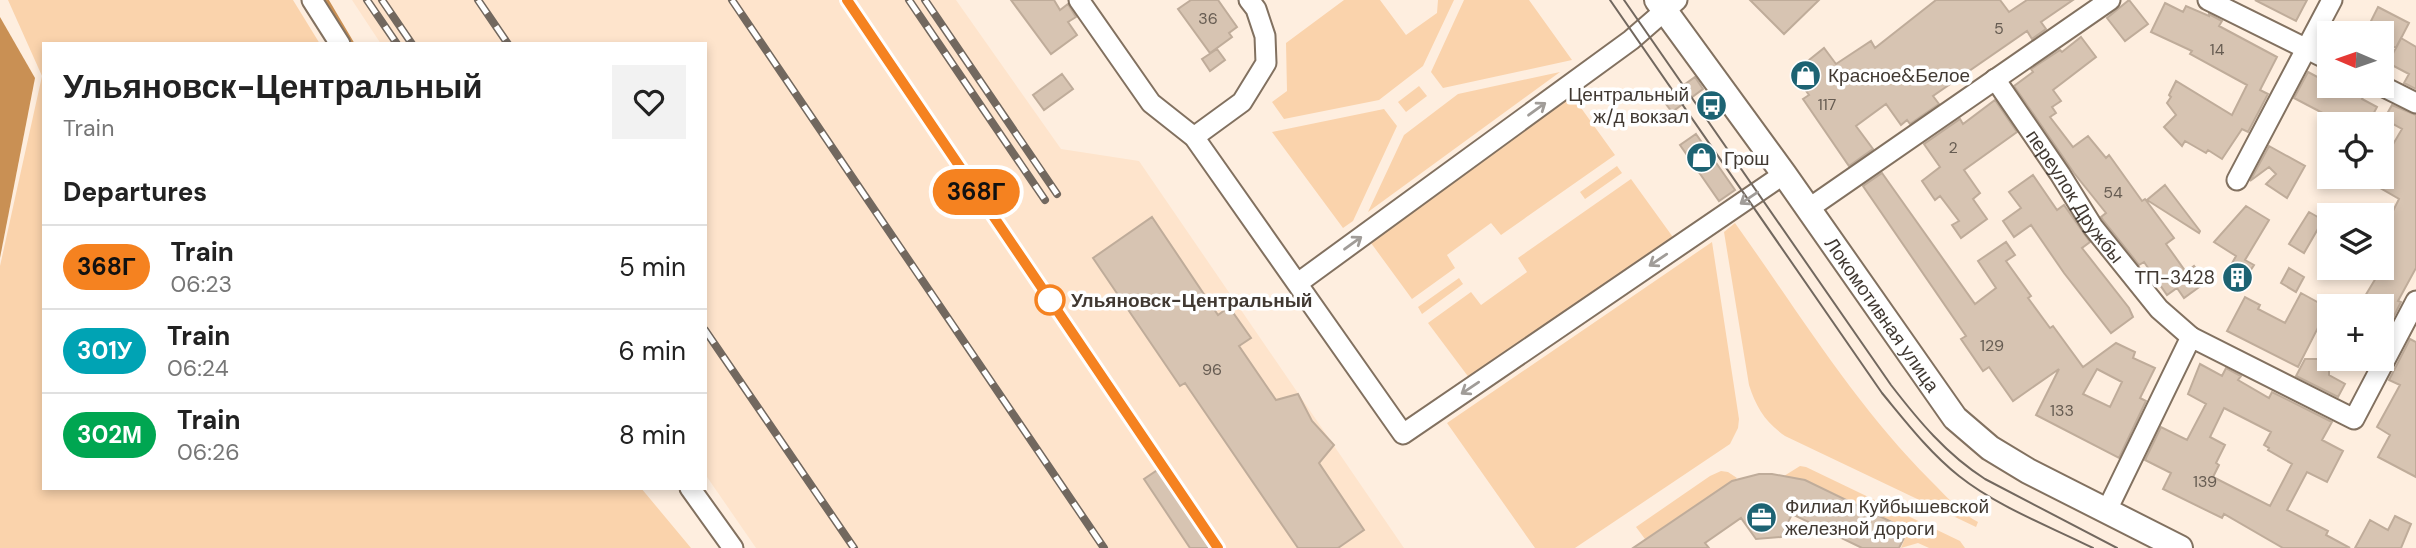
<!DOCTYPE html>
<html lang="en">
<head>
<meta charset="utf-8">
<style>
  body { margin:0; font-family:"DM Sans",sans-serif; background:#f2f2f2; color:#222; height:100vh; display:flex; flex-direction:column; font-size:26px; white-space:nowrap }
  * { box-sizing:border-box; margin:0 }
  p { font-size:23px; color:#767676 }
  .icon { flex:none; width:38px; height:38px; fill:none; stroke:currentColor; stroke-width:2; stroke-linecap:round; stroke-linejoin:round }
  .map { position:relative; flex:1; overflow:hidden }
  .details { position:absolute; left:42px; top:42px; width:665px; height:448px; display:flex; flex-direction:column; background:#fff; border-radius:0px; box-shadow:0 4px 10px #0003 }
  .details>* { flex:none }
  .badge { padding:0 14px; border-radius:23px; font-size:24px; line-height:46px }
  .needle { width:46px; rotate:272deg }
  .controls { position:absolute; left:2317px; top:21px; display:grid; gap:14px }
  .controls a { display:grid; place-items:center; width:77px; height:77px; border-radius:0px; background:#fff; box-shadow:0 4px 10px #0003; font-size:35px }
  .map>.badge { position:absolute; translate:-50% -50%; box-shadow:0 0 0 4px #fff }
  h2 { padding:0 21px; font-size:26px; line-height:63px }
  .round { display:grid; place-items:center; flex:none; width:74px; height:74px; border-radius:0px; background:#f2f2f2 }
  .headline { display:flex; align-items:center; justify-content:space-between; height:119px; padding:0 21px }
  h1 { font-size:33px; font-weight:800; line-height:52px }
  ul { padding:0; list-style:none }
  li { display:flex; align-items:center; gap:21px; height:84px; padding:0 21px; border-top:2px solid #e0e0e0 }
  li div { flex:1 }
  li b { display:block; font-size:26px }
  li em { font-style:normal }
  li .badge { min-width:77px; font-weight:700; text-align:center }
  .map>svg:first-child { display:block }
  .built { fill:#fee4cc }
  .green { fill:#fad3ac }
  .water { fill:#c99054 }
  .lines { fill:none; stroke-linecap:round; stroke-linejoin:round }
  .stream { stroke:#c99054; stroke-width:5 }
  .building { fill:#d7c4b2; stroke:#bfac9a; stroke-width:2; fill-rule:evenodd }
  .minor-casing { stroke:#827160; stroke-width:23 }
  .major-casing { stroke:#827160; stroke-width:28 }
  .minor { stroke:#fff; stroke-width:19 }
  .major { stroke:#fff; stroke-width:24 }
  .tram { stroke:#72685f; stroke-width:2 }
  .rail-casing { stroke:#72685f; stroke-width:8 }
  .rail { stroke:#fff; stroke-width:5; stroke-dasharray:16; stroke-linecap:butt }
  .oneway { stroke:#a09c98 }
  .line-casing { stroke:#fff; stroke-width:16 }
  .line { stroke:#f58220; stroke-width:10 }
  .stop-dot { fill:#fff; stroke:#f58220; stroke-width:3.5 }
  .labels { text-anchor:middle; dominant-baseline:central; stroke-width:7; stroke-linejoin:round; paint-order:stroke }
  .number-label { font-size:16px; fill:#665c52 }
  .poi-label { font-size:19px; fill:#413932; stroke:#fff; text-anchor:start }
  .street-label { font-size:19px; fill:#413932; stroke:#fff }
  .stop-label { font-size:19px; font-weight:bold; fill:#413932; stroke:#fff; text-anchor:start }
</style>
</head>
<body>
<div class="map">
<svg width="2416" height="548" viewBox="0 0 2416 548">
  <rect width="100%" height="100%" fill="#feeedf"/>
  <!-- built -->
  <path class="built" d="M352 0H956L1061 149 1139 161 1404 548H756L705 474V44H381Z"/>
  <!-- green -->
  <path class="green" d="M8 0H293L320 44H44V488H641L691 548H0V266L42 76Z
    M1344 0H1380L1406 35 1437 13 1438 0H1454L1423 66 1379 100 1284 119 1272 102 1287 91 1286 43Z
    M1464 0H1529L1572 60 1443 88 1431 72Z
    M1560 72 1368 212 1404 135 1458 94Z
    M1419 86 1427 96 1406 112 1398 102Z
    M1571 94 1615 155 1501 235 1491 223 1447 255 1455 268 1412 299 1371 243Z
    M1384 109 1397 126 1353 221 1343 228 1272 132Z
    M1617 166 1622 173 1585 199 1580 192Z
    M1631 179 1675 240 1470 379 1428 323 1471 292 1481 305 1527 272 1518 258Z
    M1735 223C1797 310 1855 405 1930 480 1945 495 1959 512 1978 522L1976 527 1785 436C1765 422 1756 407 1749 385L1724 232Z
    M1712 242 1739 419 1738 428 1730 444 1575 548H1535L1447 423Z
    M1459 278 1463 284 1422 314 1418 307Z
    M1800 466 1806 467 1960 541 1965 548H1929L1918 543 1901 548 1908 530 1806 480 1784 476Z
    M1721 471 1728 472 1737 478 1645 539 1636 527 1710 476Z"/>
  <!-- water -->
  <path class="water" d="M0 17 35 78 0 258Z"/>
  <g class="lines">
    <!-- stream -->
    <path class="stream" d="M326 0 352 44"/>
  </g>
  <!-- building -->
  <path class="building" d="M1011 0H1054L1060 10 1068 4 1076 17 1068 22 1077 35 1051 54Z
    M1191 0H1218L1237 27 1229 33 1232 37 1210 53 1178 9Z
    M1750 0H1819L1784 34Z
    M1936 0H2000L2009 12 2027 0H2073L2041 22 2046 29 2032 39 2027 31 1933 96 1939 104 1910 124 1907 120 1901 125 1886 104 1856 126 1873 149 1849 166 1803 99 1809 95 1793 73 1824 48 1836 64 1871 41 1875 48Z
    M2129 0 2148 24 2125 41 2107 18Z
    M2255 0H2307L2296 21Z
    M2165 3 2183 12 2186 6 2209 16V14L2222 21 2219 26 2277 57 2260 90 2268 94 2248 132 2242 129 2222 159 2208 150 2206 153 2185 141 2182 146 2164 127 2176 115 2167 103 2171 97 2169 95 2176 81 2232 115 2247 85 2190 54 2192 51 2151 32Z
    M2378 7 2409 23 2396 48 2382 40V33H2365Z
    M2081 37 2096 57 2053 90 2061 101 2052 107 2056 113 2050 117 2073 147 2088 136 2106 158 2109 155 2142 201 2145 199 2174 238 2166 244 2186 272 2194 266 2206 282 2184 298 2177 288 2167 295 2144 262 2139 265 2103 220 2101 217 2106 213 2074 173 2014 86 2033 72 2031 69 2060 50 2062 52Z
    M2401 38 2416 47V89L2404 83 2409 74 2388 63Z
    M1217 49 1225 60 1210 71 1202 59Z
    M2308 72 2329 83V86H2348L2364 94 2362 99 2377 107 2368 124H2334L2336 120 2294 98Z
    M1062 74 1073 89 1044 110 1033 95Z
    M1695 77 1703 89 1672 112 1663 100Z
    M1995 100 2017 132 1964 170 1980 193 1973 199 1987 219 1961 238 1952 225 1959 221 1940 196 1935 200 1922 181 1940 167 1924 144 1960 119 1963 124Z
    M2392 105 2416 115V268L2398 301 2401 302 2382 340V306H2359L2382 268V233L2399 199 2375 185 2382 177 2389 161 2385 158 2402 129 2384 119Z
    M1696 134 1735 190 1719 201 1680 145Z
    M2269 146 2305 166 2287 198 2266 184 2276 174 2269 167 2250 181Z
    M1882 173 1975 304 1996 288 1978 261 2006 242 2015 255 2006 261 2031 296 2028 298 2050 328 2053 326 2083 367 2116 343 2135 352 2133 358 2155 368 2140 398 2146 401 2119 458 2036 415 2059 369 2013 401 1989 367 1983 371 1961 339 1966 336 1863 186ZM2097 369 2122 382 2110 407 2083 394Z
    M2033 175 2057 210 2064 205 2090 242 2082 248 2129 308 2133 317 2111 333 2064 273 2031 225 2014 237 2003 221 2021 208 2009 192Z
    M2165 185 2200 231 2199 233 2147 200Z
    M2246 206 2269 220 2245 260 2254 265 2241 285 2225 276 2236 256 2214 242Z
    M2309 212 2323 220 2304 253 2289 244Z
    M1152 217 1218 315 1229 307 1251 338 1239 346 1276 400 1298 394 1312 421 1334 445 1319 463 1364 530 1338 548H1298L1185 383 1180 386 1093 258Z
    M2289 268 2304 277 2296 292 2281 283Z
    M2301 293 2328 308 2298 367 2227 331 2245 297 2260 305 2258 309 2285 323Z
    M2410 339 2416 342V477L2378 457 2390 435 2377 427 2400 385 2389 380Z
    M2305 359H2329V375L2345 384 2338 397 2296 376Z
    M2200 364 2222 376 2226 368 2241 376 2238 380 2269 398 2272 392 2332 422 2322 440 2343 451 2327 482 2307 472 2287 510 2328 531 2326 535 2350 548H2283L2224 514 2222 518 2163 489 2171 473 2145 460 2161 427 2187 440 2206 404 2188 394ZM2224 408 2271 432 2264 445 2269 448 2268 450 2292 464 2270 506 2213 477 2219 465 2216 463 2225 445 2210 437Z
    M1159 469 1212 548H1190L1144 479Z
    M1759 474H1772L1805 480 1908 530 1899 548H1862L1792 514 1781 537 1756 539 1741 518 1705 543 1709 548H1633L1732 481Z
    M2395 516 2411 524 2401 548H2355L2370 520 2388 530Z"/>
  <g class="lines">
    <defs>
      <g id="minor">
        <path d="M312 0 340 44"/>
        <path d="M1079 0 1151 103 1194 137 1403 434 1784 174"/>
        <path d="M2208 0 2329 60"/>
        <path id="s1" d="M1995 79 2060 174 2093 227 2159 309 2191 337"/>
        <path d="M2382 86 2416 103"/>
        <path d="M1194 137 1242 102 1266 63 1265 36 1256 9 1249 0"/>
        <path d="M2237 180 2332 0"/>
        <path d="M1808 209 2110 0"/>
        <path d="M1298 283 1631 40 1677 0"/>
        <path d="M690 488 733 548"/>
        <path d="M2107 510 2191 337 2354 419 2416 301"/>
      </g>
      <g id="major">
        <path id="s2" d="M1657 0 1784 174 1955 418 1990 448 2028 471 2180 548"/>
      </g>
    </defs>
    <!-- minor casing -->
    <use href="#minor" class="minor-casing"/>
    <!-- major casing -->
    <use href="#major" class="major-casing"/>
    <!-- minor -->
    <use href="#minor" class="minor"/>
    <!-- major -->
    <use href="#major" class="major"/>
    <!-- tram -->
    <path class="tram" d="M1610 0 1882 393C1906 422 1929 452 1959 476 1998 507 2049 526 2093 548
      M1624 0 1891 385C1918 420 1946 454 1985 479L2117 548"/>
    <defs>
      <path id="rail" d="M367 0 397 44
        M382 0 412 44
        M478 0 508 44
        M732 0 1104 548
        M847 0 1218 548
        M909 0 1045 200
        M925 0 1057 194
        M705 330 854 548"/>
    </defs>
    <!-- rail casing -->
    <use href="#rail" class="rail-casing"/>
    <!-- rail -->
    <use href="#rail" class="rail"/>
  </g>
  <!-- one-way arrows -->
  <defs><path id="oneway-shaft" d="M-6 0H5M1.5-3L5.5 0L1.5 3" fill="none" stroke-width="1.6" stroke-linecap="round" stroke-linejoin="round" transform="scale(1.75)"/></defs>
  <g class="oneway">
    <use href="#oneway-shaft" transform="translate(1537 109) rotate(-36)"/>
    <use href="#oneway-shaft" transform="translate(1749 198) rotate(146)"/>
    <use href="#oneway-shaft" transform="translate(1353 243) rotate(-36)"/>
    <use href="#oneway-shaft" transform="translate(1658 260) rotate(146)"/>
    <use href="#oneway-shaft" transform="translate(1470 388) rotate(146)"/>
  </g>
  <g class="lines">
    <defs>
      <path id="line" d="M847 0 1218 548"/>
    </defs>
    <!-- line casing -->
    <use href="#line" class="line-casing"/>
    <!-- line -->
    <use href="#line" class="line"/>
  </g>
  <!-- icons -->
  <defs>
    <symbol id="shop-disc" viewBox="-11 -11 22 22"><circle r="9.5" fill="#1d6373" stroke="#fff"/><path d="M-5-2.5h2.3a2.7 3.5 0 0 1 5.4 0H5L5.5 6h-11ZM-1.5-2.5h3a1.5 2.3 0 0 0-3 0Z" fill="#fff"/></symbol>
    <symbol id="bus-disc" viewBox="-11 -11 22 22"><circle r="9.5" fill="#1d6373" stroke="#fff"/><path d="M-5-6H5V4H4V6H2V4H-2V6H-4V4H-5ZM-3.5-4V0h7V-4ZM-3.5 1.2v1.5H-2V1.2ZM2 1.2v1.5H3.5V1.2Z" fill="#fff"/></symbol>
    <symbol id="building-disc" viewBox="-11 -11 22 22"><circle r="9.5" fill="#1d6373" stroke="#fff"/><path d="M-4-6H4V6H1V3H-1V6H-4ZM-2.5-4.3h1.7v1.8h-1.7ZM.8-4.3h1.7v1.8H.8ZM-2.5-1h1.7V.8h-1.7ZM.8-1h1.7V.8H.8Z" fill="#fff"/></symbol>
    <symbol id="office-disc" viewBox="-11 -11 22 22"><circle r="9.5" fill="#1d6373" stroke="#fff"/><path d="M-6-3h4V-5.5h4V-3h4V5H-6ZM-1-4.5V-3h2v-1.5ZM-6 0V1H6V0Z" fill="#fff"/></symbol>
  </defs>
  <g fill-rule="evenodd">
    <use href="#shop-disc" x="1788" y="58" width="35" height="35"/>
    <use href="#bus-disc" x="1694" y="88" width="35" height="35"/>
    <use href="#shop-disc" x="1684" y="140" width="35" height="35"/>
    <use href="#building-disc" x="2220" y="260" width="35" height="35"/>
    <use href="#office-disc" x="1744" y="500" width="35" height="35"/>
  </g>
  <!-- markers -->
  <circle class="stop-dot" cx="1050" cy="300" r="14"/>
  <g class="labels">
    <!-- number labels -->
    <g class="number-label">
      <text x="1208" y="18">36</text>
      <text x="1999" y="28">5</text>
      <text x="2217" y="49">14</text>
      <text x="1827" y="104">117</text>
      <text x="1953" y="147">2</text>
      <text x="2113" y="192">54</text>
      <text x="1992" y="345">129</text>
      <text x="1212" y="369">96</text>
      <text x="2062" y="410">133</text>
      <text x="2205" y="481">139</text>
    </g>
    <!-- poi labels -->
    <g class="poi-label">
      <text x="1828" y="75">Красное&amp;Белое</text>
      <text x="1689" y="94" text-anchor="end">Центральный<tspan x="1689" dy="22">ж/д вокзал</tspan></text>
      <text x="1724" y="158">Грош</text>
      <text x="2215" y="277" text-anchor="end">ТП-3428</text>
      <text x="1785" y="506">Филиал Куйбышевской<tspan x="1785" dy="22">железной дороги</tspan></text>
    </g>
    <!-- street labels -->
    <g class="street-label">
      <text stroke="none"><textPath href="#s1" startOffset="142">переулок Дружбы</textPath></text>
      <text stroke="none"><textPath href="#s2" startOffset="387">Локомотивная улица</textPath></text>
    </g>
    <!-- stop labels -->
    <g class="stop-label">
      <text x="1071" y="300">Ульяновск-Центральный</text>
    </g>
  </g>
</svg>
<div class="controls">
<a><svg class="needle" viewBox="-14 -14 28 28"><path d="M0-13l5 13h-10z" fill="#e53935"/><path d="M0 13l5-13h-10z" fill="#767676"/></svg></a>
<a><svg class="icon" aria-label="locate" viewBox="0 0 24 24"><circle cx="12" cy="12" r="6"/><path d="M12 2v4M12 18v4M2 12h4M18 12h4"/></svg></a>
<a><svg class="icon" aria-label="layers" viewBox="0 0 24 24"><path d="M12 4l9 5-9 5-9-5zM3 14l9 5 9-5"/></svg></a>
<a>+</a>
</div>
<b class="badge" style="left:976px;top:192px;background:#f58220;color:#111">368Г</b>
<section class="details">
<div class="headline"><div><h1>Ульяновск-Центральный</h1><p>Train</p></div><a class="round"><svg class="icon" aria-label="heart" viewBox="0 0 24 24"><path d="M12 20l-8-8c-3-5 5-10 8-4 3-6 11-1 8 4z"/></svg></a></div>
<h2>Departures</h2>
<ul>
<li><span class="badge" style="background:#f58220;color:#111">368Г</span><div><b>Train</b><p>06:23</p></div><em>5 min</em></li>
<li><span class="badge" style="background:#00a3b4;color:#fff">301У</span><div><b>Train</b><p>06:24</p></div><em>6 min</em></li>
<li><span class="badge" style="background:#00a651;color:#fff">302М</span><div><b>Train</b><p>06:26</p></div><em>8 min</em></li>
</ul>
</section>
</div>
</body>
</html>
